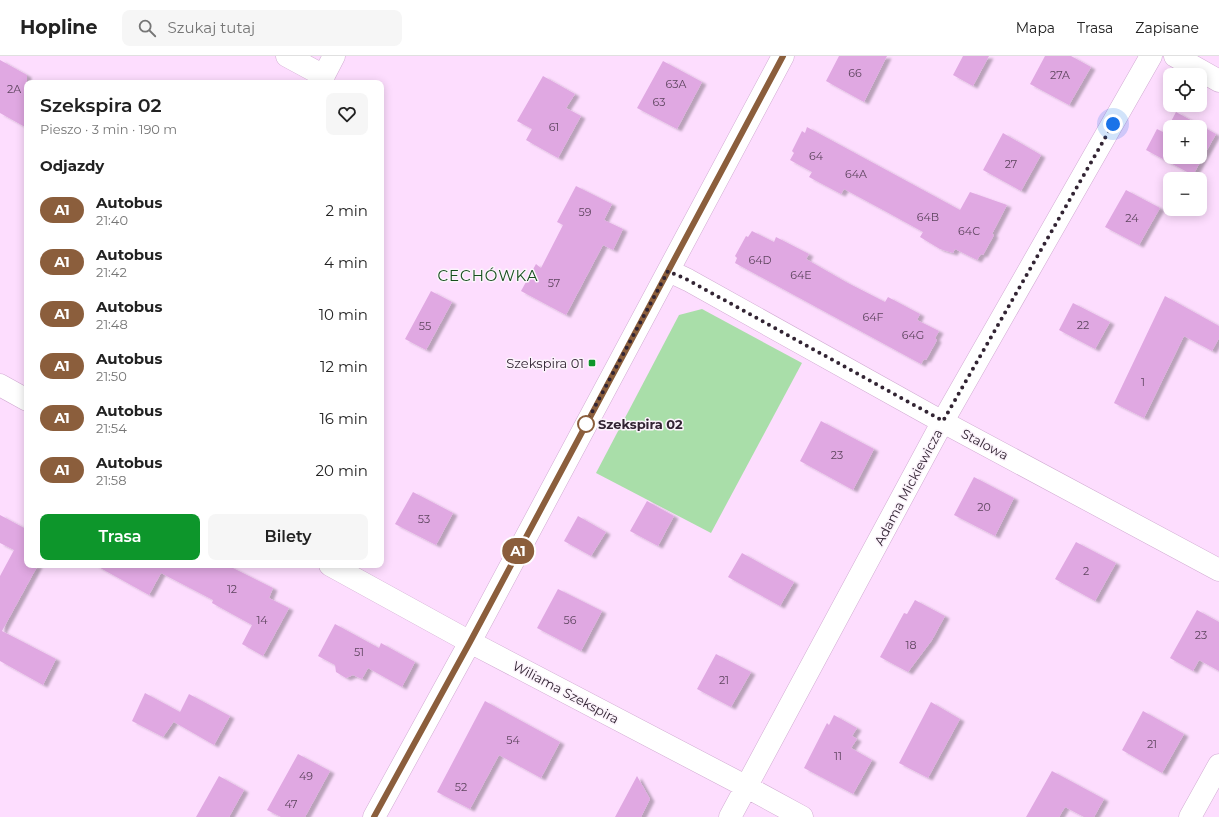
<!DOCTYPE html>
<html lang="pl">
<head>
<meta charset="utf-8">
<style>
  body { margin:0; font-family:Montserrat,sans-serif; background:#f6f6f6; color:#222; height:100vh; display:flex; flex-direction:column; font-size:15px; white-space:nowrap }
  * { box-sizing:border-box; margin:0 }
  p { font-size:13px; color:#767676 }
  .icon { flex:none; width:22px; height:22px; fill:none; stroke:currentColor; stroke-width:2; stroke-linecap:round; stroke-linejoin:round }
  .map { position:relative; flex:1; overflow:hidden }
  .details { position:absolute; left:24px; top:24px; width:360px; height:488px; display:flex; flex-direction:column; background:#fff; border-radius:8px; box-shadow:0 2px 10px #0003 }
  .details>* { flex:none }
  .badge { padding:0 8px; border-radius:13px; font-size:14px; line-height:26px }
  .controls { position:absolute; left:1163px; top:12px; display:grid; gap:8px }
  .controls a { display:grid; place-items:center; width:44px; height:44px; border-radius:8px; background:#fff; box-shadow:0 2px 10px #0003; font-size:20px }
  .you { position:absolute; width:20px; height:20px; margin:-10px; border:3px solid #fff; border-radius:50%; background:#1a73e8; box-shadow:0 0 0 6px #1a73e833 }
  .map>.badge { position:absolute; translate:-50% -50%; box-shadow:0 0 0 2px #fff }
  h2 { padding:0 16px; font-size:15px; line-height:36px }
  .round { display:grid; place-items:center; flex:none; width:42px; height:42px; border-radius:8px; background:#f6f6f6 }
  .overview { display:flex; align-items:center; justify-content:space-between; height:68px; padding:0 16px }
  h1 { font-size:19px; font-weight:600; line-height:30px }
  .action { display:flex; gap:8px; margin-top:auto; padding:8px 16px }
  .action a { flex:1; height:46px; border-radius:8px; background:#0d962b; color:#fff; font-size:16px; font-weight:600; line-height:46px; text-align:center }
  .action a+a { background:#f6f6f6; color:#222 }
  ul { padding:0; list-style:none }
  li { display:flex; align-items:center; gap:12px; height:52px; padding:0 16px }
  li div { flex:1 }
  li b { display:block; font-size:15px }
  li em { font-style:normal }
  li .badge { min-width:44px; font-weight:700; text-align:center }
  header { display:flex; align-items:center; gap:24px; box-sizing:border-box; height:56px; padding:0 20px; background:#fff; border-bottom:1px solid #e0e0e0 }
  header strong { font-size:19px }
  nav { display:flex; gap:22px; margin-inline-start:auto; font-size:14px }
  .search { width:280px; height:36px; background:#f6f6f6; display:flex; align-items:center; gap:10px; box-sizing:border-box; padding:0 14px; border-radius:8px; color:#767676; font-size:15px }
  .map>svg:first-child { display:block }
  .green { fill:#a9dea9 }
  .building { fill:#e0a8e2; fill-rule:evenodd; filter:url(#shadow) }
  .lines { fill:none; stroke-linecap:round; stroke-linejoin:round }
  .minor-casing { stroke:#d1abd2; stroke-width:23 }
  .minor { stroke:#fff; stroke-width:22 }
  .line-casing { stroke:#fff; stroke-width:9 }
  .line { stroke:#8b5e3c; stroke-width:6 }
  .walk { stroke:#322433; stroke-width:4; stroke-dasharray:0 7.2 }
  .poi-dot { fill:#0d962b; stroke:#fbf3fb; stroke-width:1.5 }
  .stop-dot { fill:#fff; stroke:#8b5e3c; stroke-width:2 }
  .labels { text-anchor:middle; dominant-baseline:central; stroke-width:3; stroke-linejoin:round; paint-order:stroke }
  .number-label { font-size:11px; fill:#5e455f }
  .poi-label { font-size:13px; fill:#322433; stroke:#fbf3fb; text-anchor:end }
  .stop-label { font-size:13px; font-weight:bold; fill:#322433; stroke:#fbf3fb; text-anchor:start }
  .street-label { font-size:13px; fill:#322433; stroke:#fbf3fb }
  .quarter-label { font-size:15px; letter-spacing:1px; fill:#164f1d; stroke:#fbf3fb }
</style>
</head>
<body>
<header>
<strong>Hopline</strong>
<div class="search"><svg class="icon" aria-label="search" viewBox="0 0 24 24"><circle cx="10" cy="10" r="6"/><path d="M15 15l6 6"/></svg>Szukaj tutaj</div>
<nav><a>Mapa</a><a>Trasa</a><a>Zapisane</a></nav>
</header>
<div class="map">
<svg width="1219" height="761" viewBox="0 0 1219 761">
  <defs>
    <filter id="shadow"><feDropShadow dx="4.5" dy="2.5" stdDeviation="1" flood-color="#0004"/></filter>
  </defs>
  <rect width="100%" height="100%" fill="#fdddfe"/>
  <!-- green -->
  <path class="green" d="M702 253 802 307 711 477 596 417 679 259Z"/>
  <!-- building -->
  <path class="building" d="M839 0H887L864 46 826 25Z
    M963 0H989L973 30 953 19Z
    M1045 0H1071L1091 11 1069 49 1030 28Z
    M0 4 27 19V72L0 57Z
    M663 5 702 26 677 73 637 52Z
    M543 20 575 38 566 52 581 60 558 102 526 84 532 73 517 65Z
    M1176 56 1216 78 1193 119 1146 94 1157 73 1165 77ZM1170 71H1200V101H1170Z
    M807 71 960 154 970 136 1007 149 992 178 994 179 983 199 981 198 977 204 955 193 953 197 940 193 920 181 923 176 883 154 844 133 841 138 809 121 812 116 790 104 794 97 792 95 802 75 805 77Z
    M1003 77 1041 99 1021 135 983 114Z
    M576 130 612 148 604 164 623 173 613 194 603 189 566 259 521 235 536 208 541 212 563 169 557 166Z
    M1126 134 1160 152 1139 189 1105 171Z
    M752 175 774 186 776 181 809 198 806 203 846 226 885 246 888 241 920 258 917 264 939 275 935 282 937 284 926 304 924 303 921 308 735 207 737 202 735 200 746 180 748 181Z
    M431 235 452 246 426 294 405 283Z
    M1165 240 1219 270V282L1212 295 1184 280 1144 362 1114 347Z
    M1073 247 1110 266 1095 293 1059 274Z
    M821 365 874 393 853 434 800 405Z
    M974 421 1014 442 995 480 954 459Z
    M413 436 453 457 436 489 395 468Z
    M647 445 674 460 658 490 630 475Z
    M0 459 26 473 27 471V509H38L2 575 56 603 43 629 0 605V520L14 494 0 487Z
    M578 460 606 476 591 500 564 485Z
    M1076 486 1116 507 1095 545 1055 523Z
    M742 497 794 526 780 550 728 521Z
    M95 509H227L273 532 269 542 289 552 263 600 242 588 252 569 212 547 213 544 161 517 149 539Z
    M558 533 602 555 581 595 537 572Z
    M915 544 945 560 932 584 908 616 880 601 904 557 907 558Z
    M1197 554 1219 566V615L1199 604 1193 615 1170 602Z
    M335 568 379 592 381 587 415 606 402 631 368 612 362 623 353 619 346 622 336 616 335 609 318 600Z
    M716 598 751 616 731 651 697 633Z
    M145 637 180 656 189 638 230 660 214 689 174 666 177 661 163 681 132 665Z
    M485 645 560 686 541 722 499 699 470 753 437 736Z
    M931 646 960 663 928 722 899 707Z
    M1143 655 1184 678 1162 717 1122 694Z
    M834 659 857 672 852 680 857 683 851 692 872 704 853 738 804 712 827 667 829 669Z
    M298 698 330 715 305 761H281L267 754Z
    M1052 715 1104 743 1094 761H1084L1065 751 1059 761H1026Z
    M219 720 244 734 229 761H196Z
    M637 720 650 743 641 761H615Z"/>
  <g class="lines">
    <defs>
      <path id="minor" d="M287 0 324 20
        M1175 0 1219 25
        M320 27 334 0
        M669 215 688 224 930 359 1219 514
        M0 329 27 344
        M330 509 470 586 747 731 802 761
        M374 761 470 586 783 0
        M730 761 943 365 1151 0
        M1190 761 1219 709"/>
    </defs>
    <!-- minor casing -->
    <use href="#minor" class="minor-casing"/>
    <!-- minor -->
    <use href="#minor" class="minor"/>
  </g>
  <g class="lines">
    <defs>
      <path id="line" d="M374 761 470 586 783 0"/>
    </defs>
    <!-- line casing -->
    <use href="#line" class="line-casing"/>
    <!-- line -->
    <use href="#line" class="line"/>
    <!-- walk -->
    <path class="walk" d="M586 368 584 371 668 215 688 224 943 365 1113 68"/>
  </g>
  <!-- markers -->
  <rect class="poi-dot" x="588" y="303" width="8" height="8" rx="2"/>
  <circle class="stop-dot" cx="586" cy="368" r="8"/>
  <g class="labels">
    <!-- number labels -->
    <g class="number-label">
      <text x="855" y="17">66</text>
      <text x="1060" y="19">27A</text>
      <text x="676" y="28">63A</text>
      <text x="14" y="33">2A</text>
      <text x="659" y="46">63</text>
      <text x="554" y="71">61</text>
      <text x="816" y="100">64</text>
      <text x="1011" y="108">27</text>
      <text x="856" y="118">64A</text>
      <text x="585" y="156">59</text>
      <text x="928" y="161">64B</text>
      <text x="1132" y="162">24</text>
      <text x="969" y="175">64C</text>
      <text x="760" y="204">64D</text>
      <text x="801" y="219">64E</text>
      <text x="554" y="227">57</text>
      <text x="873" y="261">64F</text>
      <text x="1083" y="269">22</text>
      <text x="425" y="270">55</text>
      <text x="913" y="279">64G</text>
      <text x="1143" y="326">1</text>
      <text x="837" y="399">23</text>
      <text x="984" y="451">20</text>
      <text x="424" y="463">53</text>
      <text x="1086" y="515">2</text>
      <text x="232" y="533">12</text>
      <text x="262" y="564">14</text>
      <text x="570" y="564">56</text>
      <text x="1201" y="579">23</text>
      <text x="911" y="589">18</text>
      <text x="359" y="596">51</text>
      <text x="724" y="624">21</text>
      <text x="513" y="684">54</text>
      <text x="1152" y="688">21</text>
      <text x="838" y="700">11</text>
      <text x="306" y="720">49</text>
      <text x="461" y="731">52</text>
      <text x="291" y="748">47</text>
    </g>
    <!-- poi labels -->
    <g class="poi-label">
      <text x="584" y="307">Szekspira 01</text>
    </g>
    <!-- stop labels -->
    <g class="stop-label">
      <text x="598" y="368">Szekspira 02</text>
    </g>
    <!-- street labels -->
    <g class="street-label">
      <text transform="translate(985 388) rotate(28)">Stalowa</text>
      <text transform="translate(908 431) rotate(-62)">Adama Mickiewicza</text>
      <text transform="translate(566 636) rotate(28)">Wiliama Szekspira</text>
    </g>
    <!-- quarter labels -->
    <g class="quarter-label">
      <text x="488" y="219">CECHÓWKA</text>
    </g>
  </g>
</svg>
<div class="controls">
<a><svg class="icon" aria-label="locate" viewBox="0 0 24 24"><circle cx="12" cy="12" r="6"/><path d="M12 2v4M12 18v4M2 12h4M18 12h4"/></svg></a>
<a>+</a>
<a>−</a>
</div>
<div class="you" style="left:1113px;top:68px"></div>
<b class="badge" style="left:518px;top:495px;background:#8b5e3c;color:#fff">A1</b>
<section class="details">
<div class="overview"><div><h1>Szekspira 02</h1><p>Pieszo · 3 min · 190 m</p></div><a class="round"><svg class="icon" aria-label="heart" viewBox="0 0 24 24"><path d="M12 20l-8-8c-3-5 5-10 8-4 3-6 11-1 8 4z"/></svg></a></div>
<h2>Odjazdy</h2>
<ul>
<li><span class="badge" style="background:#8b5e3c;color:#fff">A1</span><div><b>Autobus</b><p>21:40</p></div><em>2 min</em></li>
<li><span class="badge" style="background:#8b5e3c;color:#fff">A1</span><div><b>Autobus</b><p>21:42</p></div><em>4 min</em></li>
<li><span class="badge" style="background:#8b5e3c;color:#fff">A1</span><div><b>Autobus</b><p>21:48</p></div><em>10 min</em></li>
<li><span class="badge" style="background:#8b5e3c;color:#fff">A1</span><div><b>Autobus</b><p>21:50</p></div><em>12 min</em></li>
<li><span class="badge" style="background:#8b5e3c;color:#fff">A1</span><div><b>Autobus</b><p>21:54</p></div><em>16 min</em></li>
<li><span class="badge" style="background:#8b5e3c;color:#fff">A1</span><div><b>Autobus</b><p>21:58</p></div><em>20 min</em></li>
</ul>
<div class="action"><a>Trasa</a><a>Bilety</a></div>
</section>
</div>
</body>
</html>
